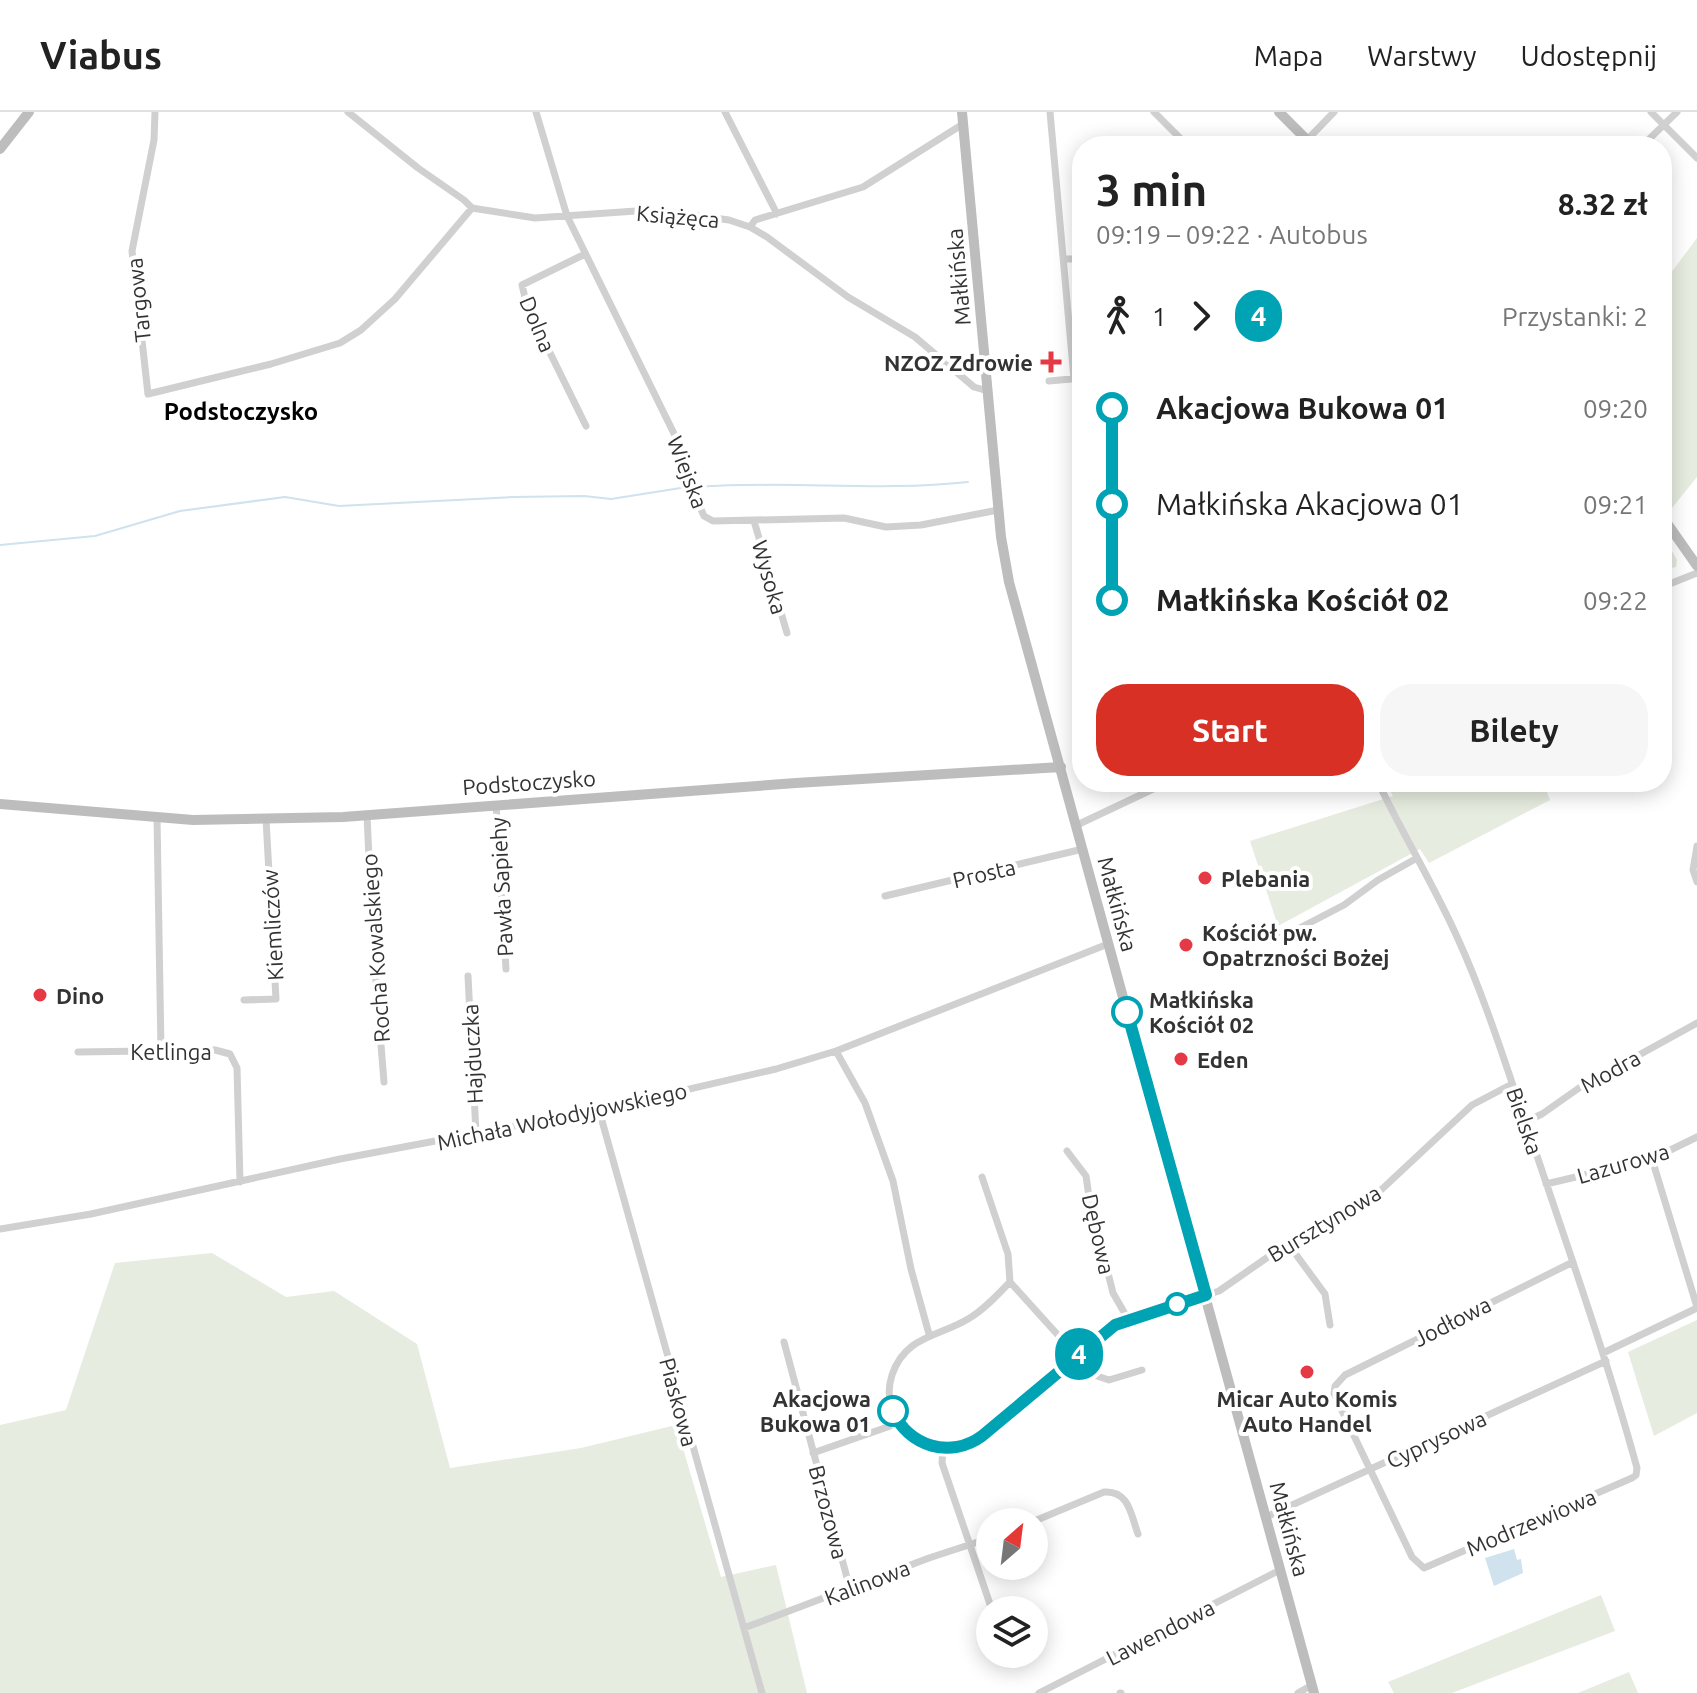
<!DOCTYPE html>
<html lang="pl">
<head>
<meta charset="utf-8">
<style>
  body { margin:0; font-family:Ubuntu,sans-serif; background:#f6f6f6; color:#222; height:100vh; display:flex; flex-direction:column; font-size:30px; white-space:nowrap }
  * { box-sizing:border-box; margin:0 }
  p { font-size:26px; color:#767676 }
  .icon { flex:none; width:44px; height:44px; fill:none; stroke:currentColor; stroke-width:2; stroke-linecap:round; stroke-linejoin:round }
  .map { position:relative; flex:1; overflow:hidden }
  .sheet { position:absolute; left:1072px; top:24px; width:600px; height:656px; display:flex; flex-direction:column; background:#fff; border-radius:32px; box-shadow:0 4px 20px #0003 }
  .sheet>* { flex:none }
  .badge { padding:0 16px; border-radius:26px; font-size:28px; line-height:52px }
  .needle { width:52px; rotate:28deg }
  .buttons { position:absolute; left:976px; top:1396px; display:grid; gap:16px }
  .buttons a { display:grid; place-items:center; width:72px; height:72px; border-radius:50%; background:#fff; box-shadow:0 4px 20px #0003; font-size:40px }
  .map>.badge { position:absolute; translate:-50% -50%; box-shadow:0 0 0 4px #fff }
  .legs { display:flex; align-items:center; gap:12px; height:88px; padding:0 24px; font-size:26px }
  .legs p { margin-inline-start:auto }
  .overview { display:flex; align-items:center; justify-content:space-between; height:136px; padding:0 24px }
  h1 { font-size:44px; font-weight:700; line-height:60px }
  .primary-button { display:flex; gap:16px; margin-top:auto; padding:16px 24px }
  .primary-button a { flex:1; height:92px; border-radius:32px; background:#d93025; color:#fff; font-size:32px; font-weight:700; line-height:92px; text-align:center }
  .primary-button a+a { background:#f6f6f6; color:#222 }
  ul { padding:0 24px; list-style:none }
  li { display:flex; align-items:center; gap:28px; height:96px; font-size:30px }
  li i { display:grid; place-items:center; width:12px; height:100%; margin:0 10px; background:currentColor }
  li i::after { content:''; width:20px; height:20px; margin:-10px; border:6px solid; border-radius:50%; background:#fff }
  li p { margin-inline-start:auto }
  li:first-child i { background:linear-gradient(#0000 50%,currentColor 0) }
  li:last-child i { background:linear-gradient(currentColor 50%,#0000 0) }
  header { display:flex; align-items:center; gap:48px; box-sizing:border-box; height:112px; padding:0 40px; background:#fff; border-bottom:2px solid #e0e0e0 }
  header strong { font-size:38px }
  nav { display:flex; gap:44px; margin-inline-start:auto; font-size:28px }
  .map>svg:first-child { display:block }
  .green { fill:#e6ecdf }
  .water { fill:#cfe2ee }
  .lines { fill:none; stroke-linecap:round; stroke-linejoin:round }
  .stream { stroke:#cfe2ee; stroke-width:2 }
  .street { stroke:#d0d0d0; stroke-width:7 }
  .secondary { stroke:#bdbdbd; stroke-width:10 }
  .line-1-casing { stroke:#fff; stroke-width:18 }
  .line-1 { stroke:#00a3b4; stroke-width:12 }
  .poi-dot { fill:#e63946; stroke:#fff; stroke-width:3 }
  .stop-1-dot { fill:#fff; stroke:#00a3b4; stroke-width:4 }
  .labels { text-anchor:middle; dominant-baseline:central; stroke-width:8; stroke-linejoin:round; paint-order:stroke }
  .street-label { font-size:22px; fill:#333; stroke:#fff }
  .poi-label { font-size:22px; font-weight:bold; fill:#333; stroke:#fff; text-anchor:start }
  .stop-label { font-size:22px; font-weight:bold; fill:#333; stroke:#fff; text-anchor:start }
  .neighbourhood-label { font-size:24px; font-weight:bold; fill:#000; stroke:#fff }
</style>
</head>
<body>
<header>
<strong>Viabus</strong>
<nav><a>Mapa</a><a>Warstwy</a><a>Udostępnij</a></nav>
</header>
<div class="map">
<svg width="1697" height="1581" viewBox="0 0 1697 1581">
  <rect width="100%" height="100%" fill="#fff"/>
  <!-- green -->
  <path class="green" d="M1697 126V365L1672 396 1662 384V173Z
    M1662 422 1677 448 1676 455 1662 458Z
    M1386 670H1543L1550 688 1429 751 1420 737 1278 814 1250 729 1393 684Z
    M212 1141 286 1185 334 1179 417 1232 450 1356 581 1336 676 1313 721 1465 776 1453 807 1581H0V1313L66 1298 115 1151Z
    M1697 1208V1301L1654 1324 1628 1240Z
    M1601 1483 1615 1519 1452 1581H1394L1388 1570Z
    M1629 1560 1638 1581H1578Z"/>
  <!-- water -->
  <path class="water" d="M1514 1437 1517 1448 1521 1447 1523 1461 1494 1474 1485 1446Z"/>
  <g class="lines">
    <!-- stream -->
    <path class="stream" d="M698 375C788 368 878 380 968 370
      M0 433 95 424 180 399 285 385 339 394 513 385 584 384 611 387 687 375"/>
    <!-- street -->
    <path class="street" d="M155 0 154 28 132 139 148 282 271 252 340 231 361 218 395 187 472 96
      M348 0 418 56 464 88 472 96 535 106 636 99 670 100 729 108 750 115 767 125 848 185 915 225 974 275 988 279
      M536 0 567 104 686 346 694 382 704 404 713 409 844 406 886 415 921 413 998 398
      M725 0 777 102
      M1050 0 1074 267
      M1154 0 1188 34
      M1651 0 1697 46
      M1307 28 1334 0
      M1642 34 1677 0
      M750 115 755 108 863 75 963 12
      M585 142 522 173 527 194 586 314
      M1064 147H1082
      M1070 220 1082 219
      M1049 269 1082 266
      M754 409 787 521
      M1662 475 1697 461
      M1378 670C1403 723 1434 773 1458 827 1488 893 1509 964 1533 1032 1569 1139 1607 1247 1637 1356L1636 1363 1632 1366 1424 1456 1412 1445 1334 1282 1335 1274 1345 1263 1573 1150
      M496 693 506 857
      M367 703 373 833 384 970
      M157 706 161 939
      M1077 713 1168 670
      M1697 734 1693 758 1697 770
      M885 784 1083 737
      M1273 819 1281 823 1290 821 1344 793 1378 768 1417 746
      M468 864 476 1021
      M244 888 276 887 266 707
      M836 939 865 991 893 1069 911 1157 929 1222
      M78 940 215 938 230 942 237 956 240 1070
      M599 998 762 1581
      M1525 1010 1542 1002 1579 976 1697 911
      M1067 1039 1086 1064 1089 1085 1113 1181 1128 1207
      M1652 1047 1697 1195
      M982 1065 1008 1142 1010 1170 1094 1263 1109 1268 1142 1258
      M1546 1072 1652 1047 1697 1025
      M0 1117 91 1102 340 1047 599 998 776 957 836 939 1108 832
      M1289 1133 1325 1182 1330 1213
      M1010 1170C997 1183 984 1198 968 1207 938 1225 905 1224 892 1263 876 1312 932 1352 975 1329L1115 1213 1219 1179 1268 1145 1381 1078 1472 993 1512 972
      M784 1230 850 1477
      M1603 1241 1697 1196
      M943 1336 942 1351 992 1498
      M813 1341 899 1311
      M1266 1405 1606 1249
      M1032 1410 1104 1380C1129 1378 1131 1403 1138 1422
      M744 1516 929 1446 990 1426
      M1039 1581 1280 1458
      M1120 1581H1121
      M1298 1581 1312 1573"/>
    <!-- secondary -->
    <path class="secondary" d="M962 0 1001 425 1009 470 1314 1581
      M1279 0 1313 34
      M0 37 29 0
      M1662 404 1697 454
      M0 692 193 708 343 705 796 671 1061 655"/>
  </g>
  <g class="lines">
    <defs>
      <path id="line-1" d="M893 1299C908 1335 951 1347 982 1324L1115 1213 1206 1183 1127 900"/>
    </defs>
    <!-- line-1 casing -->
    <use href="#line-1" class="line-1-casing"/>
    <!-- line-1 -->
    <use href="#line-1" class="line-1"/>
  </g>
  <!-- markers -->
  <g class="poi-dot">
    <path d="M1047 238h8v8h8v8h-8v8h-8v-8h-8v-8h8z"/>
    <circle cx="1205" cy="766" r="8"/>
    <circle cx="1186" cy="833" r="8"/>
    <circle cx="40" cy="883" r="8"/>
    <circle cx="1181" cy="947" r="8"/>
    <circle cx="1307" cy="1260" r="8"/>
  </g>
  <g class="stop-1-dot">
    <circle cx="1127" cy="900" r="14"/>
    <circle cx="1177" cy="1192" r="10"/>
    <circle cx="893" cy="1299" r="14"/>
  </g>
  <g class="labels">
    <!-- street labels -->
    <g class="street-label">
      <text transform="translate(678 104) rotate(5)">Książęca</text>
      <text transform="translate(958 165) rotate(-95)">Małkińska</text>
      <text transform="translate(138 188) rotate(-96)">Targowa</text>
      <text transform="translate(538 212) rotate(67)">Dolna</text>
      <text transform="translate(688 360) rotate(69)">Wiejska</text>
      <text transform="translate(770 465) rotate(74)">Wysoka</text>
      <text transform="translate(529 670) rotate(-4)">Podstoczysko</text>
      <text transform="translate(984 761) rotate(-13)">Prosta</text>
      <text transform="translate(501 775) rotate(-93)">Pawła Sapiehy</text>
      <text transform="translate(1118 792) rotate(75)">Małkińska</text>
      <text transform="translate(272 813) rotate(-93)">Kiemliczów</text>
      <text transform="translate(375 836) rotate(-94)">Rocha Kowalskiego</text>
      <text x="171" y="939">Ketlinga</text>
      <text transform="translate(472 942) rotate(-93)">Hajduczka</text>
      <text transform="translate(1610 959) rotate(-29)">Modra</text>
      <text transform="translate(562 1004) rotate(-12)">Michała Wołodyjowskiego</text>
      <text transform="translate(1525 1009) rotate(71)">Bielska</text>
      <text transform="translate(1623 1051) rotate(-16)">Lazurowa</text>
      <text transform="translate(1324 1111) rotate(-31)">Bursztynowa</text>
      <text transform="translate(1099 1122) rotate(77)">Dębowa</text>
      <text transform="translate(1452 1209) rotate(-27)">Jodłowa</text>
      <text transform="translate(679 1290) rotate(75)">Piaskowa</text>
      <text transform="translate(1436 1327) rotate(-25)">Cyprysowa</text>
      <text transform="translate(829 1400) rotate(75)">Brzozowa</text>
      <text transform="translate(1531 1410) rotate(-23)">Modrzewiowa</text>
      <text transform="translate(1290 1417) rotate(75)">Małkińska</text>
      <text transform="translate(867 1470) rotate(-21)">Kalinowa</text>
      <text transform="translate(1160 1520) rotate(-27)">Lawendowa</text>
    </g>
    <!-- poi labels -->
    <g class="poi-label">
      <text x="1033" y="250" text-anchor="end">NZOZ Zdrowie</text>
      <text x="1221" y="766">Plebania</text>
      <text x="1202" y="820">Kościół pw.<tspan x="1202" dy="25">Opatrzności Bożej</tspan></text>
      <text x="56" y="883">Dino</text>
      <text x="1197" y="947">Eden</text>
      <text x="1307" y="1286" text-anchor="middle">Micar Auto Komis<tspan x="1307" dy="25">Auto Handel</tspan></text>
    </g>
    <!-- stop labels -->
    <g class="stop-label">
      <text x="1149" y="887">Małkińska<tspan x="1149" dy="25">Kościół 02</tspan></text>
      <text x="871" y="1286" text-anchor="end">Akacjowa<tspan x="871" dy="25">Bukowa 01</tspan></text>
    </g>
    <!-- neighbourhood labels -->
    <g class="neighbourhood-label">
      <text x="241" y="299">Podstoczysko</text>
    </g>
  </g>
</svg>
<div class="buttons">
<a><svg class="needle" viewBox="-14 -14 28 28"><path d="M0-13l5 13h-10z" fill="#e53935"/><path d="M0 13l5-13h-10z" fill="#767676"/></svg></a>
<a><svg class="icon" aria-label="layers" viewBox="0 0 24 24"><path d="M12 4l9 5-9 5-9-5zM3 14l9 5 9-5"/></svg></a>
</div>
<b class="badge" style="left:1079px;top:1242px;background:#00a3b4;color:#fff">4</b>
<section class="sheet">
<div class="overview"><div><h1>3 min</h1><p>09:19 – 09:22 · Autobus</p></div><b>8.32 zł</b></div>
<div class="legs"><svg class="icon" aria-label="walk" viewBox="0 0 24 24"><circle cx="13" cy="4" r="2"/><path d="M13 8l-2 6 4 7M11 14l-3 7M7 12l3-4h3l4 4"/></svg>1<svg class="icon" aria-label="forward" viewBox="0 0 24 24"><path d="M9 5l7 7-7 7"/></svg><b class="badge" style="background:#00a3b4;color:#fff">4</b><p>Przystanki: 2</p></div>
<ul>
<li><i style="color:#00a3b4"></i><b>Akacjowa Bukowa 01</b><p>09:20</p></li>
<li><i style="color:#00a3b4"></i><span>Małkińska Akacjowa 01</span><p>09:21</p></li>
<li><i style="color:#00a3b4"></i><b>Małkińska Kościół 02</b><p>09:22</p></li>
</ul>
<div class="primary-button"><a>Start</a><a>Bilety</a></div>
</section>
</div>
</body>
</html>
